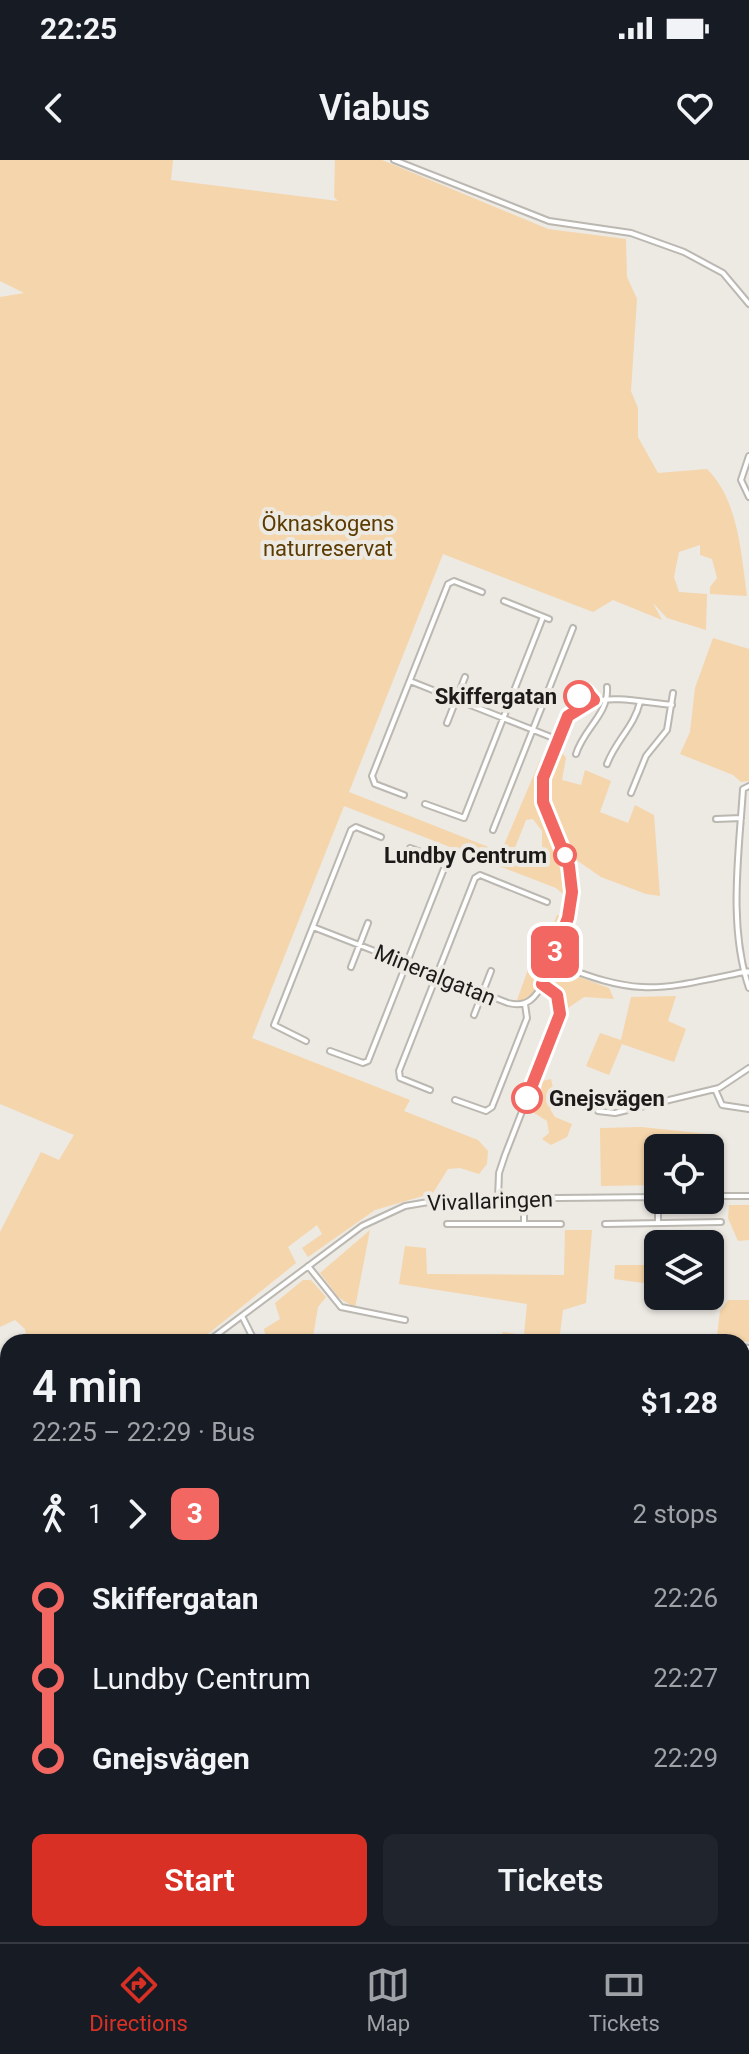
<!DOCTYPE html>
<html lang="en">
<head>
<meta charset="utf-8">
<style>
  body { margin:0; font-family:Roboto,sans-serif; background:#20242c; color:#f1f3f6; height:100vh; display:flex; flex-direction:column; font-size:30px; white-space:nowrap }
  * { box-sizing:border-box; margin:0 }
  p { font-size:26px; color:#9ea1a6 }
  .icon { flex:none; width:44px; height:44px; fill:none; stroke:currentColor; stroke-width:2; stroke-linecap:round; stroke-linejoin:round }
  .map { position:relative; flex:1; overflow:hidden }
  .sheet { position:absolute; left:0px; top:1174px; width:750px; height:608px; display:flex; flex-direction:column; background:#171b24; border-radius:24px 24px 0 0; box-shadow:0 2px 6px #0004 }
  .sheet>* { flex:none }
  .badge { padding:0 16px; border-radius:12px; font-size:28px; line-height:52px }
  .fabs { position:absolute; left:644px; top:974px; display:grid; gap:16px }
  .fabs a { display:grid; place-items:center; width:80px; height:80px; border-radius:12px; background:#171b24; box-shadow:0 2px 6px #0004; font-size:40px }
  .map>.badge { position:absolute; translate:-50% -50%; box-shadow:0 0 0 4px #fff }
  .legs { display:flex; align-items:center; gap:12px; height:88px; padding:0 32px; font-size:26px }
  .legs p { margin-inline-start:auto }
  .summary { display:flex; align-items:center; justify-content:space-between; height:136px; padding:0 32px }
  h1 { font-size:44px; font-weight:600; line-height:60px }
  .primary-button { display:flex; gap:16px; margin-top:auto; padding:16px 32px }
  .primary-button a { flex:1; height:92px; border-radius:12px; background:#d93025; color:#fff; font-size:32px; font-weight:600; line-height:92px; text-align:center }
  .primary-button a+a { background:#20242c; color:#f1f3f6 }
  ul { padding:0 32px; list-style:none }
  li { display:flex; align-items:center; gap:28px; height:80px; font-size:30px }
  li i { display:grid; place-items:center; width:12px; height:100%; margin:0 10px; background:currentColor }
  li i::after { content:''; width:20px; height:20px; margin:-10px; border:6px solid; border-radius:50%; background:#171b24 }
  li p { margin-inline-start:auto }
  li:first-child i { background:linear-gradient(#0000 50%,currentColor 0) }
  li:last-child i { background:linear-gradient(currentColor 50%,#0000 0) }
  .status { display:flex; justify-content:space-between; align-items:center; height:56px; padding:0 40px; background:#171b24; direction:ltr }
  .status svg { height:22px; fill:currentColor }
  header { display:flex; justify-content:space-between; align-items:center; height:104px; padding:0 32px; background:#171b24; font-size:36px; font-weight:600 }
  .menu { display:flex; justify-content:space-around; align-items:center; height:112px; border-top:2px solid #363941; background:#171b24; font-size:22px; color:#9ea1a6 }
  .menu a { display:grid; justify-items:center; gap:4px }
  .menu .on { color:#d93025 }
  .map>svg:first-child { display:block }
  .green { fill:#f5d5ab; fill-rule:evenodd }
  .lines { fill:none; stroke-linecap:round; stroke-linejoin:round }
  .minor-casing { stroke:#bbb7b1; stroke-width:8 }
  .major-casing { stroke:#bbb7b1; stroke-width:9 }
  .highway-casing { stroke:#bbb7b1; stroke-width:11 }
  .minor { stroke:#fff; stroke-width:4 }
  .major { stroke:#fff; stroke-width:5 }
  .highway { stroke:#fff; stroke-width:7 }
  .line-1-casing { stroke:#fff; stroke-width:18 }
  .line-1 { stroke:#f26762; stroke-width:12 }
  .stop-1-dot { fill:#fff; stroke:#f26762; stroke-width:4 }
  .labels { text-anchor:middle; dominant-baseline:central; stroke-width:8; stroke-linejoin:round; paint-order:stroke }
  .park-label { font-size:22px; fill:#5b3b00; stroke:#ede9e3 }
  .stop-label { font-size:22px; font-weight:bold; fill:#1c1b19; stroke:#ede9e3; text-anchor:end }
  .street-label { font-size:22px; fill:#1c1b19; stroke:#ede9e3 }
</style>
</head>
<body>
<div class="status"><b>22:25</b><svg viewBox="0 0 49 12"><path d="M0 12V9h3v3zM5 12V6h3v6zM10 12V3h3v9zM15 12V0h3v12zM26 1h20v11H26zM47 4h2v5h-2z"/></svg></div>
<header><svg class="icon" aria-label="back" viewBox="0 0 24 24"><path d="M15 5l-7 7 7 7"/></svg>Viabus<svg class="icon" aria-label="heart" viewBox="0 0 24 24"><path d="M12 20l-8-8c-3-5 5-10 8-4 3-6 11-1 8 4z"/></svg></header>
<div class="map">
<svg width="749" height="1782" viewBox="0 0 749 1782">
  <rect width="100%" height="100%" fill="#ede9e3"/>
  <!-- green -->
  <path class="green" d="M0 0H173L171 20 338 41 334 37 335 0H382L548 69 626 79 627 117 637 139 631 231 638 248V277L658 313 707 309C739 341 741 394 747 436L710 434V427L717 418 712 399 700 395V385L679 392 674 417 679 432 707 434 706 470 667 458 653 443 662 460 613 440 593 452 443 394 349 632 501 692 541 598 539 643 564 701 563 734 556 728 344 646 252 878 410 940 404 951 478 980 488 991 487 1004 479 1014 460 1008 448 1009 433 1033 375 1050 308 1097 302 1088 322 1074 317 1065 288 1087 296 1103 198 1182H27L25 1169 15 1160 0 1167V1072L41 992 59 1000 74 975 0 944V137L24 133 0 121ZM533 659 542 671V690L519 695 514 690 526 660Z
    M713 478 749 489V621L741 622 733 615 680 594 690 572 695 528Z
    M556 584 566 598 562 620 581 625 585 610 611 621 600 652 628 663 635 645 654 655 660 736 646 734 601 717 572 697 545 633 547 612Z
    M557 755 565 757 534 834 523 841 517 840 542 771 551 770Z
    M560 810 609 828 614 839 584 837 565 850 562 838 549 819 552 812Z
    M676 836 668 861 686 869 674 902 622 884 609 915 586 906 600 873 621 880 631 837Z
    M551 919 556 941 550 949 555 957 572 964 567 977 551 985 542 979 549 973 547 961 531 951 537 937 541 936 542 921Z
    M641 967 719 975 716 1011 710 1019V988H658V1025L601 1026 600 968Z
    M729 1045H749V1080L738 1081 728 1058Z
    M370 1070 355 1148 338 1137 320 1113Z
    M565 1070H592L586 1143 563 1150 559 1182H499L503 1172 524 1175 527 1144 399 1124 405 1086 426 1088 427 1114 564 1115Z
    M615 1105H658V1125L614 1119Z
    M303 1120H311L326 1137 318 1147 313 1177H304L303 1182H267L264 1169 280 1159 275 1143Z
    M728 1140H749V1182L717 1177 720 1151Z
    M634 1774H725L723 1782H623Z"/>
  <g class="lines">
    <defs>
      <path id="minor" d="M394 0 549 61 631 73 684 92 723 113 749 144
        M749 296 741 320 749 337
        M504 441 549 459
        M410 521 556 579
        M447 563 465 517
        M576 594C584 568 609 554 607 527
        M607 604C616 580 634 567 640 542
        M749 626 743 629C739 693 728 766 749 828
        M631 633 646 596 667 570 673 533
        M404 635 375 624 372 616 448 424 454 421 482 432
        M425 644 464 658 543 457
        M716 659 741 658
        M493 670 573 468
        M313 767 508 843C527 848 536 838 544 821 557 790 574 756 571 722 570 693 550 670 543 642 539 624 546 606 552 589 576 524 615 539 672 545
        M551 802C640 837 653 831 744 812
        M351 807 368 763
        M474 855 491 811
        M306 881 274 865 351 670 356 667 381 677
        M330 891 363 903 368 901 445 706 440 699 410 688
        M715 929 722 945 749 949
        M430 930 400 918 399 911 475 718 480 715 547 742
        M455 940 486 951 492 947 527 858 525 844
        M598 951 615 953 719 928 749 908
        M710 1036H749
        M658 1037V1063
        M524 1038V1064
        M498 1039 499 1013 505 995 560 854 557 835 543 824
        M447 1064H561
        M605 1064 721 1062
        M308 1106 341 1147 405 1160
        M242 1156 255 1182
        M681 1178 706 1182
        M207 1182 362 1066 405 1046 446 1039 658 1037
        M742 1187 749 1188
        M742 1262 749 1263
        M0 1315 8 1323
        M742 1346 749 1348
        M742 1352 749 1354
        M0 1357 8 1350
        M742 1359H749
        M742 1437 749 1439
        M0 1462 8 1477
        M742 1525 749 1527
        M0 1558 8 1565
        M742 1632 749 1634
        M0 1750 8 1751
        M83 1774 98 1782
        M187 1774 195 1782
        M376 1774 389 1782
        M403 1774 407 1782
        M493 1774 509 1782
        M451 1780 454 1774
        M50 1782 54 1774
        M115 1782 120 1774
        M120 1782 125 1774
        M226 1782 230 1774
        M273 1782 277 1774
        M317 1782 322 1774
        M362 1782 366 1774
        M417 1782 422 1774
        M482 1782 486 1774
        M527 1782 531 1774"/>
      <path id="major" d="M744 812H749
        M0 1512 8 1531
        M0 1526 8 1542
        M139 1774 148 1782
        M150 1774 159 1782"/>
      <path id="highway" d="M742 1709 749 1706
        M742 1716 749 1714
        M598 1782 610 1774
        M611 1782 623 1774"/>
    </defs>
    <!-- minor casing -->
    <use href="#minor" class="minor-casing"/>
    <!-- major casing -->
    <use href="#major" class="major-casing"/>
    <!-- highway casing -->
    <use href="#highway" class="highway-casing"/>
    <!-- minor -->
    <use href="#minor" class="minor"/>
    <!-- major -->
    <use href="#major" class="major"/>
    <!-- highway -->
    <use href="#highway" class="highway"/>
  </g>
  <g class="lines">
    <defs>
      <path id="line-1" d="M527 938 560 854 557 835 542 824 568 758 572 732 569 706 543 642V618L568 556 594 540 587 532 579 536"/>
    </defs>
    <!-- line-1 casing -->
    <use href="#line-1" class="line-1-casing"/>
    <!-- line-1 -->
    <use href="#line-1" class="line-1"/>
  </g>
  <!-- markers -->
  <g class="stop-1-dot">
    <circle cx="579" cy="536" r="14"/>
    <circle cx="565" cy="695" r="10"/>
    <circle cx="527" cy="938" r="14"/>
  </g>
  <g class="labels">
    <!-- park labels -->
    <g class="park-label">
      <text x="328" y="363">Öknaskogens<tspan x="328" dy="25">naturreservat</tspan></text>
    </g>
    <!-- stop labels -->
    <g class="stop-label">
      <text x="557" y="536">Skiffergatan</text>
      <text x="547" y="695">Lundby Centrum</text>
      <text x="549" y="938" text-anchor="start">Gnejsvägen</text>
    </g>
    <!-- street labels -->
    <g class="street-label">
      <text transform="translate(435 815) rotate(22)">Mineralgatan</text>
      <text transform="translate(490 1041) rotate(-2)">Vivallaringen</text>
    </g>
  </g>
</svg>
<div class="fabs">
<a><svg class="icon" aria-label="locate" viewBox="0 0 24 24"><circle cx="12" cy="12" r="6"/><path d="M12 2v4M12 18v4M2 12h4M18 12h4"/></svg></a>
<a><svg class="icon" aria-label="layers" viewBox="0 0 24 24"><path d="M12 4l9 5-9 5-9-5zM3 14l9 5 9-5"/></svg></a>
</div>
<b class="badge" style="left:555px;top:792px;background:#f26762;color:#fff">3</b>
<section class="sheet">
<div class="summary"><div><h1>4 min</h1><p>22:25 – 22:29 · Bus</p></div><b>$1.28</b></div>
<div class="legs"><svg class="icon" aria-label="walk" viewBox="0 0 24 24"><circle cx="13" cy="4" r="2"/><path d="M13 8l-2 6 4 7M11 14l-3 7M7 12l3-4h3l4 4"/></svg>1<svg class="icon" aria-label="forward" viewBox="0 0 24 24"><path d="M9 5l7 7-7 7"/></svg><b class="badge" style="background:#f26762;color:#fff">3</b><p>2 stops</p></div>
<ul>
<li><i style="color:#f26762"></i><b>Skiffergatan</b><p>22:26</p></li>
<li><i style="color:#f26762"></i><span>Lundby Centrum</span><p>22:27</p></li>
<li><i style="color:#f26762"></i><b>Gnejsvägen</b><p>22:29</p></li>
</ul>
<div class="primary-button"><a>Start</a><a>Tickets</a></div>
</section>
</div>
<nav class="menu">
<a class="on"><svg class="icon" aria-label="directions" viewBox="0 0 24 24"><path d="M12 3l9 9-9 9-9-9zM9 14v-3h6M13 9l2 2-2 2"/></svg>Directions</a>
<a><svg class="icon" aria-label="map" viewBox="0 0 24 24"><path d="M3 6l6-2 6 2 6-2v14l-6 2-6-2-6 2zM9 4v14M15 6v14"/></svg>Map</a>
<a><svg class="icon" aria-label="tickets" viewBox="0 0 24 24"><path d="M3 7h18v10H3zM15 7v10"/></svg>Tickets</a>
</nav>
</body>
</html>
